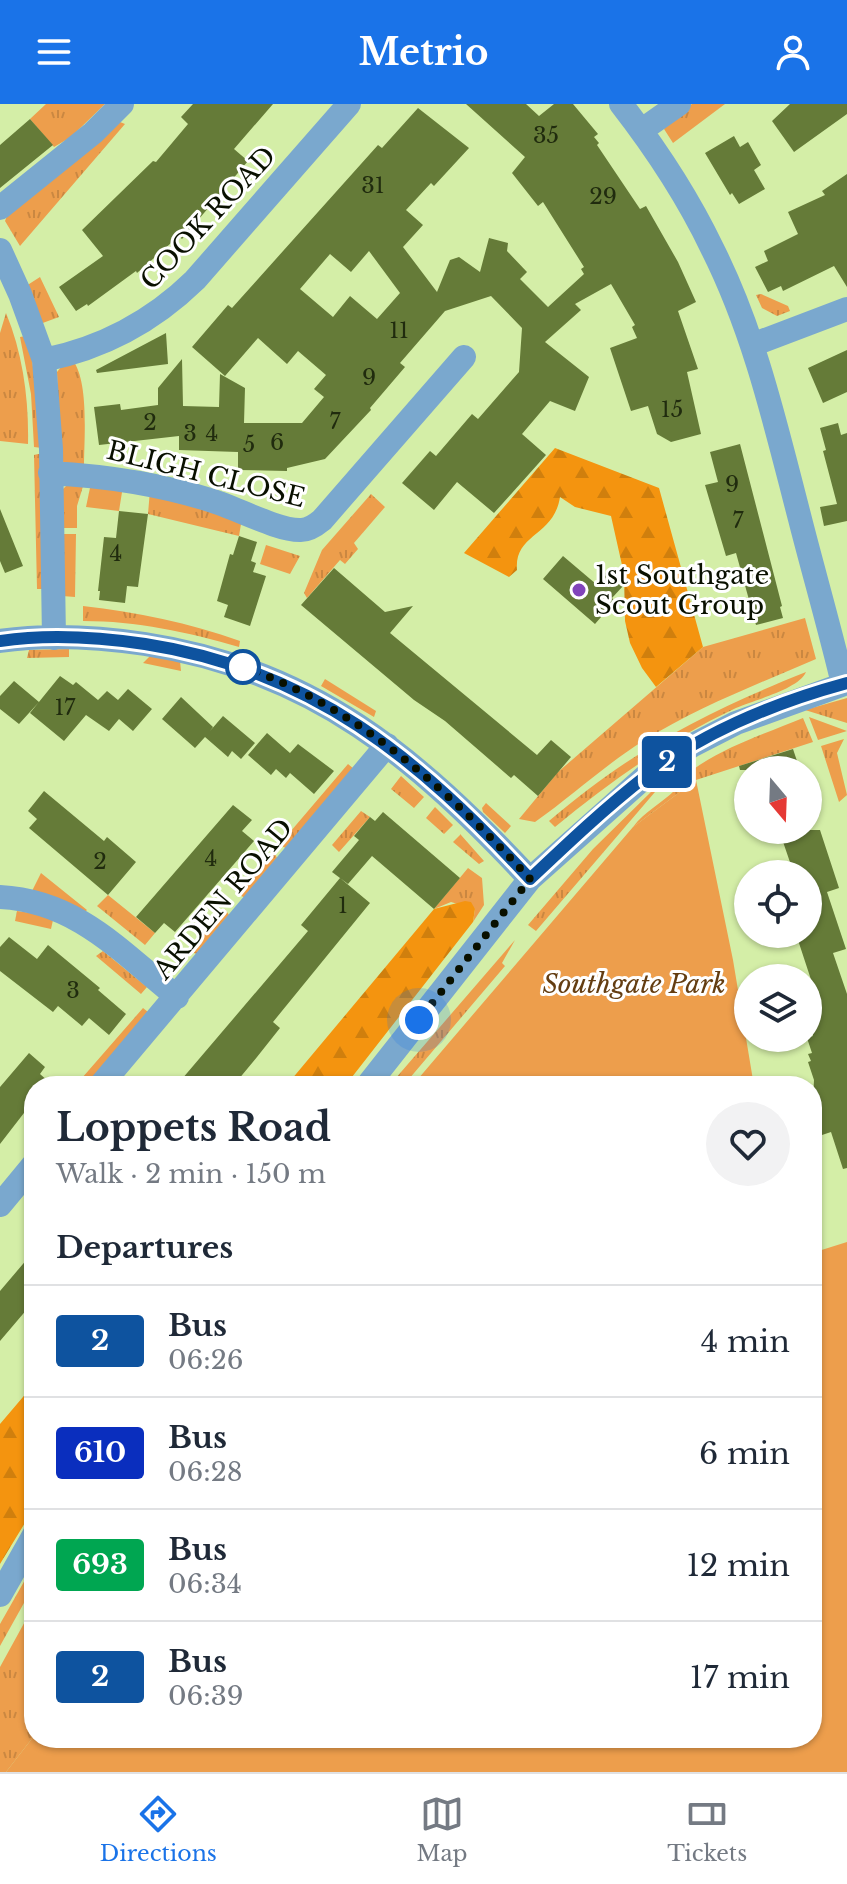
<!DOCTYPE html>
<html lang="en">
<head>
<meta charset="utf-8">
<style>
  body { margin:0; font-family:"Libre Baskerville",serif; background:#f2f2f3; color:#1f2937; height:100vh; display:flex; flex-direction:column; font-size:30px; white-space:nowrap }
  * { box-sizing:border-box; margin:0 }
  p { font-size:26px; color:#747a83 }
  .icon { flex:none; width:44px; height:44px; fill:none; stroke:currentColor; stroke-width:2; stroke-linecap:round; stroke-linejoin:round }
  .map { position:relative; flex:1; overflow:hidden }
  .drawer { position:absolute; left:24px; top:972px; width:798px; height:672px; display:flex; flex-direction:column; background:#fff; border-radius:32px; box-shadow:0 2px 6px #0004 }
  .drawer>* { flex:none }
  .badge { padding:0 16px; border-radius:6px; font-size:28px; line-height:52px }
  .needle { width:52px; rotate:161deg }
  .tools { position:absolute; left:734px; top:652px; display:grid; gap:16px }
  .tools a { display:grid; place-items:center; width:88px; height:88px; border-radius:50%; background:#fff; box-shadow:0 2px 6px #0004; font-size:40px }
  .you { position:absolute; width:40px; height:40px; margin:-20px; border:6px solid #fff; border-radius:50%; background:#1a73e8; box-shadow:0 0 0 12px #1a73e833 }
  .map>.badge { position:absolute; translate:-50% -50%; box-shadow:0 0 0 4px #fff }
  h2 { padding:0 32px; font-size:30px; line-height:72px }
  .round { display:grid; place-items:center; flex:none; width:84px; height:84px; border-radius:42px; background:#f2f2f3 }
  .summary { display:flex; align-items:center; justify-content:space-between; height:136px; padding:0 32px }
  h1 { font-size:38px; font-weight:800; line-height:60px }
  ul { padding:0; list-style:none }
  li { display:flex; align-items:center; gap:24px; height:112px; padding:0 32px; border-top:2px solid #e0e1e3 }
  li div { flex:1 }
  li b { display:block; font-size:30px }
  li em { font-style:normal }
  li .badge { min-width:88px; font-weight:700; text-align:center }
  header { display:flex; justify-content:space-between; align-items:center; height:104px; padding:0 32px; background:#1a73e8; color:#fff; font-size:36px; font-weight:800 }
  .tabs { display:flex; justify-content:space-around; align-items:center; height:112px; border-top:2px solid #e0e1e3; background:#fff; font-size:22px; color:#747a83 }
  .tabs a { display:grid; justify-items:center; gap:4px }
  .tabs .current { color:#1a73e8 }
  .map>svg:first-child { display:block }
  .grass { fill:url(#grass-tufts) }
  .forest { fill:url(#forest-firs) }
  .green { fill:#ed9e4c }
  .building { fill:#657b38; fill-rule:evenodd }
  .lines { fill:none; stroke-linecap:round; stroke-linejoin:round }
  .minor { stroke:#7aa8ce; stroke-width:24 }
  .line-casing { stroke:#fff; stroke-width:18 }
  .line { stroke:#0e539f; stroke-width:12 }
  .walk { stroke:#091000; stroke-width:8; stroke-dasharray:0 14.4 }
  .poi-dot { fill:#8144ba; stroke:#fff; stroke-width:3 }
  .stop-dot { fill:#fff; stroke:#0e539f; stroke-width:4 }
  .labels { text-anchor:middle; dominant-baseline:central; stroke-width:6; stroke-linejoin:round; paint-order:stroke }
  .number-label { font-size:22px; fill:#202b0e }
  .street-label { font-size:26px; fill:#091000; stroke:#fff }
  .poi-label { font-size:26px; fill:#091000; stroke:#fff; text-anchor:start }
  .park-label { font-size:26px; font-style:italic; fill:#643d11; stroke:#fff }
</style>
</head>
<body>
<header><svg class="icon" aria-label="menu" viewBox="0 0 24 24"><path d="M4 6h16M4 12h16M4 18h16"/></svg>Metrio<svg class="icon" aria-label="person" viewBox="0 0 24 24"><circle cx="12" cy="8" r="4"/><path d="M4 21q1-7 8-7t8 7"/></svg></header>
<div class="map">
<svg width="847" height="1668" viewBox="0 0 847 1668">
  <defs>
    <pattern id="grass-tufts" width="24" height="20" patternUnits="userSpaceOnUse" patternTransform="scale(2)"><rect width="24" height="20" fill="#ed9e4c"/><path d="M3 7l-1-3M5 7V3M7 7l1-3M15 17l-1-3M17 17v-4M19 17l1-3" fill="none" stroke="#ca8741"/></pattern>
    <pattern id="forest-firs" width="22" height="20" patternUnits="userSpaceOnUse" patternTransform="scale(2)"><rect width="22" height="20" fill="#f4940f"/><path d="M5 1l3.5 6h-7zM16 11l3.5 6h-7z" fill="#d07f0d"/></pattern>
  </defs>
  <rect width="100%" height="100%" fill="#d4eea7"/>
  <!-- grass -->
  <path class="grass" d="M46 0H105L71 33 54 43 30 15Z
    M692 0H725L673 39 664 25 668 17Z
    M120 18 125 20 20 142 5 117 7 112Z
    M40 173 59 213 40 220 26 182Z
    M761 190 788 202 790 207 777 212 762 204 756 191Z
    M6 209C23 250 29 296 28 340L0 337V229Z
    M26 232 32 254 42 344 34 343 31 290 20 233Z
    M74 258C89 281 84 336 84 364L64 359 60 353 57 268 61 263Z
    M38 350H42L44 485H37L34 351Z
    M84 379 77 402V424H60L61 387 67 381Z
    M91 379 123 382 119 407 86 403Z
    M150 386 242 414 239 432 148 410Z
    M371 390 385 403 354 439 358 445 345 460 340 456 307 494 304 489 322 446Z
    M60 430H76L75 493 62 492Z
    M266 441 300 452 290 470 260 460Z
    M83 502C137 508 189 519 240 537L239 543C187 528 137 517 83 517Z
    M805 514 816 555C758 580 698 603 643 637 605 661 572 692 535 718L519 715 558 668 703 543Z
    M69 545V553L27 554 29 546Z
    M150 552 180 557 181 567 143 559Z
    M806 568C799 585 754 596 736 604 670 635 612 676 555 723L549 717C632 646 706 608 806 568Z
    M325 575 376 607 374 613 321 582Z
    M847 594V619L805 606Z
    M809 613 847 627 818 636Z
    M803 614 813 638 696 676 633 723C645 707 662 699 675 686 679 681 681 675 686 671 719 644 765 630 803 614Z
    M844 635 837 649 847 691 839 698 821 642Z
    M348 660 354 665 288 745 279 741Z
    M401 672 424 693 414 704 391 685Z
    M653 686 655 688 536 827 528 821 593 745Z
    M486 699 511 722 505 729 483 708 482 704Z
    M435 703 453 721 444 730 426 714Z
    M361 707 370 713 339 748 332 741Z
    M461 730V731L484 757 479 760 453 738Z
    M274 748 279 758 247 795 238 790Z
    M468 764 482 774 484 801 473 818 475 805 451 798 434 805Z
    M41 769 87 806 84 809 32 787Z
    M108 791 155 829 145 841 97 802Z
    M225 805 231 814 199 851 194 849 193 843Z
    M17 807 39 810 53 816 51 825 15 817Z
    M515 836 502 859 505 862 403 982H389Z
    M103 847 147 883 141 890 96 852Z
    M143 904 148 908 89 982H75Z
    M34 1460V1481L0 1542V1520Z
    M34 1501V1632L6 1668H0V1563Z"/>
  <!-- forest -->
  <path class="forest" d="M555 344 659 384 703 543 656 583 642 564 630 539 625 517 624 470 611 412 575 403 560 393C554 433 514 429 517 466L509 473 464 449Z
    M465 797 471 798 475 805 473 818 345 982H286L434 805Z
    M34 1280V1404L0 1460V1320Z"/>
  <!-- green -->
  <path class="green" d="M696 676 733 856 754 982H412L633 723Z
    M847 1138V1668H6L34 1632 812 1634V1149Z"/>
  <!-- building -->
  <path class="building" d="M193 0H273L234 45 248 57 182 135 179 132 137 169 136 167 88 202 87 200 76 207 59 183 103 152 82 126 153 57 156 58 188 20 181 13Z
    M466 0H526L539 12 554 0H573L598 30 594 33 599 39 597 41 640 105 646 102 678 158 696 198 678 207 698 265 687 268 701 330 671 338 657 330 648 302 631 307 610 244 637 234 632 223 635 221 611 180 575 200 581 206 545 238 589 273 575 307 550 297 522 330 546 351 494 409 457 378 434 406 402 379 430 347 436 352 472 310 478 315 519 268 522 224 491 192 445 207 400 259 405 263 370 304 371 306 325 355 287 364V367L238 366V348L179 346V332L99 341 94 303 120 300 121 306 158 301V284L182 255 183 302 219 303 220 270 245 284 244 319H302L324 293 314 285 326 271 298 247 287 260 258 234 225 272 192 243 228 201 232 204 378 41 382 44 418 4 469 44 434 82 431 79 406 106 423 121 403 143 437 188 450 156 459 153 480 168 489 134 508 139 507 147 527 168 520 175 548 203 584 170 581 165 584 163 543 98 538 102 512 69 525 53ZM369 147 400 189 377 215 350 192 333 213 300 185 330 150 351 168Z
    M790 0H847V10L794 48 772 17Z
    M30 15 53 41 0 84V41Z
    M734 32 740 43 748 38 761 61 754 66 765 85 739 100 732 89 730 91 705 49Z
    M847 70V183L834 162 783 187 781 182 768 188 755 163 768 157 764 147 798 130 788 108 825 91 822 87Z
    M166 229 168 260 97 269 96 266Z
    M847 246V288L823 299 808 264Z
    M838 319 841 331 847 329V417L824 422 820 403 837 400 823 347 826 346 820 324Z
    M740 340 782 502 780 503 783 514 756 521 736 449 726 452 705 381 718 378 710 348Z
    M0 405 23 462 5 469 0 457Z
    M119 407 148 410 138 483 127 482 125 499 99 496 100 487H98L104 433 116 434Z
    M239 432 257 438 251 457 256 459 253 468 266 472 250 522 224 513 228 501 217 497 230 450 233 451Z
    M563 452 596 480 607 467 623 482 612 494 615 497 595 520 543 475Z
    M334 464 385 508 413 502 390 529 537 651 551 636 571 653 538 692 514 671 511 674 445 617 414 596 301 501Z
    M60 572 73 581 76 578 98 596 107 587 118 596 128 585 152 605 133 627 119 615 109 627 86 611 64 637 30 609Z
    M14 577 39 598 19 620 0 605V592Z
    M181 593 213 623 210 627 223 612 255 639 241 655 232 647 228 653 205 633 195 644 162 615Z
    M267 629 290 649 298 640 334 667 314 690 290 669 286 674 276 665 271 671 248 651Z
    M793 645 800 666H740L739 662Z
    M44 687 104 737 107 733 136 758 108 791 29 724 37 715 28 707Z
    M233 701 252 716 242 727 254 737 175 828 164 819 155 829 136 813Z
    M383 708 460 774 434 805 372 752 348 780 332 768 359 736 354 732 370 713 375 717Z
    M779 726H820L839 784 827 788 846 845 833 849 847 890V1064L843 1065 831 1028 819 1032 812 1012 814 976 808 958 811 957 808 950 812 949 807 934 813 932 808 911 821 906 796 830H808V770H794Z
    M340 774 370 799 273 918 280 924 257 953 233 982H176L308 827 301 821Z
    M9 833 37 855 48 841 100 884 98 886 126 910 109 931 89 914 82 922 58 902 53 908 0 867V843Z
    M29 949 45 963 40 970 49 978 46 982H34V996L0 1040V983Z
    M34 1147V1197L0 1237V1187Z"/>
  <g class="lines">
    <!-- minor -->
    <path class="minor" d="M621 0C656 45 687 92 712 144 755 229 776 323 800 415 814 470 830 525 843 580
      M642 26 679 0
      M0 104 93 29 122 0
      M0 146 20 190 44 256 51 345 54 534
      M752 241 847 205
      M44 256C103 244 152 218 195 176L349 0
      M50 369C106 372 160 380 213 397 236 404 279 427 301 426 309 426 316 421 322 416L464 253
      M0 537C47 530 98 533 145 540 314 566 417 654 530 775
      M0 793C77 797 121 848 177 893
      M100 982 387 641
      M367 982 530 775 647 671 693 641 736 619 847 579
      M0 1101 34 1060
      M0 1491 34 1431"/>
  </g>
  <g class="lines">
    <defs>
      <path id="line" d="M0 537C47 530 98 533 145 540 313 566 418 654 530 775 567 740 605 704 646 672 704 628 777 598 847 579"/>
    </defs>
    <!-- line casing -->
    <use href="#line" class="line-casing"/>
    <!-- line -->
    <use href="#line" class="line"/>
    <!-- walk -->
    <path class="walk" d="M243 563C358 603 449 687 530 775L419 916"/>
  </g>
  <!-- markers -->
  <circle class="poi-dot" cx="579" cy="486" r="8"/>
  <circle class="stop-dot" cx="243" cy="563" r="16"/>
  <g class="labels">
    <!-- number labels -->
    <g class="number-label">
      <text x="546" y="31">35</text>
      <text x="373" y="81">31</text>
      <text x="603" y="92">29</text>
      <text x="399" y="226">11</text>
      <text x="369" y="273">9</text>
      <text x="672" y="305">15</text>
      <text x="335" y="317">7</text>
      <text x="150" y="318">2</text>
      <text x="190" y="329">3</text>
      <text x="212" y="329">4</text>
      <text x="277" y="338">6</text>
      <text x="249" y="340">5</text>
      <text x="732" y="380">9</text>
      <text x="738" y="416">7</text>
      <text x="116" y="449">4</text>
      <text x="65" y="603">17</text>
      <text x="211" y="754">4</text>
      <text x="100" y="757">2</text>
      <text x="343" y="801">1</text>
      <text x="73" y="886">3</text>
    </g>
    <!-- street labels -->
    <g class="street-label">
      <text transform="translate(208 114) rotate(-47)">COOK ROAD</text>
      <text transform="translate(206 370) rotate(14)">BLIGH CLOSE</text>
      <text transform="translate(223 795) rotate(-50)">ARDEN ROAD</text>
    </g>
    <!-- poi labels -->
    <g class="poi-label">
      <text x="595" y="471">1st Southgate<tspan x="595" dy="30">Scout Group</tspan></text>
    </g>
    <!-- park labels -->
    <g class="park-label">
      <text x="634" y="880">Southgate Park</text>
    </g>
  </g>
</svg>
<div class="tools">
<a><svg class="needle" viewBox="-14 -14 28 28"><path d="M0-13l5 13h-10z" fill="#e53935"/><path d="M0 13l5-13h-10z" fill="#747a83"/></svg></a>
<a><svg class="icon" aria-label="locate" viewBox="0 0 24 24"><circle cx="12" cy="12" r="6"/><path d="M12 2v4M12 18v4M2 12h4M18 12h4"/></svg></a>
<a><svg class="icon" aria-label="layers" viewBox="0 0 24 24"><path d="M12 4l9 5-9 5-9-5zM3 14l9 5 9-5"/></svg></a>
</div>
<div class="you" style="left:419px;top:916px"></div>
<b class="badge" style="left:667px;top:658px;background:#0e539f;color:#fff">2</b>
<section class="drawer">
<div class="summary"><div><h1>Loppets Road</h1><p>Walk · 2 min · 150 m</p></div><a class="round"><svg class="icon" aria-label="heart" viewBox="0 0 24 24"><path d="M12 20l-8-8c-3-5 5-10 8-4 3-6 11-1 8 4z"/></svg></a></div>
<h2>Departures</h2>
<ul>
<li><span class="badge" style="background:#0e539f;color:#fff">2</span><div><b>Bus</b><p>06:26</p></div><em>4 min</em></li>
<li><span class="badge" style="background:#0a2ebe;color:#fff">610</span><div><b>Bus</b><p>06:28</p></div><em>6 min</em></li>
<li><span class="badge" style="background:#00a651;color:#fff">693</span><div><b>Bus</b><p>06:34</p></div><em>12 min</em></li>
<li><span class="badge" style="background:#0e539f;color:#fff">2</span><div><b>Bus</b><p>06:39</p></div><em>17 min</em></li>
</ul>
</section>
</div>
<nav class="tabs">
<a class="current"><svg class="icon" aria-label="directions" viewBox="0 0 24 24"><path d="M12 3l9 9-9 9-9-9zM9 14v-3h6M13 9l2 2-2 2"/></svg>Directions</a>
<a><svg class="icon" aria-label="map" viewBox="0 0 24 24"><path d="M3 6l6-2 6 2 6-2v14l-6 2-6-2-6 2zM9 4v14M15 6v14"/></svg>Map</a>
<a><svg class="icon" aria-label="tickets" viewBox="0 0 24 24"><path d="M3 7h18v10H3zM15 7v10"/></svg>Tickets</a>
</nav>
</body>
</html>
